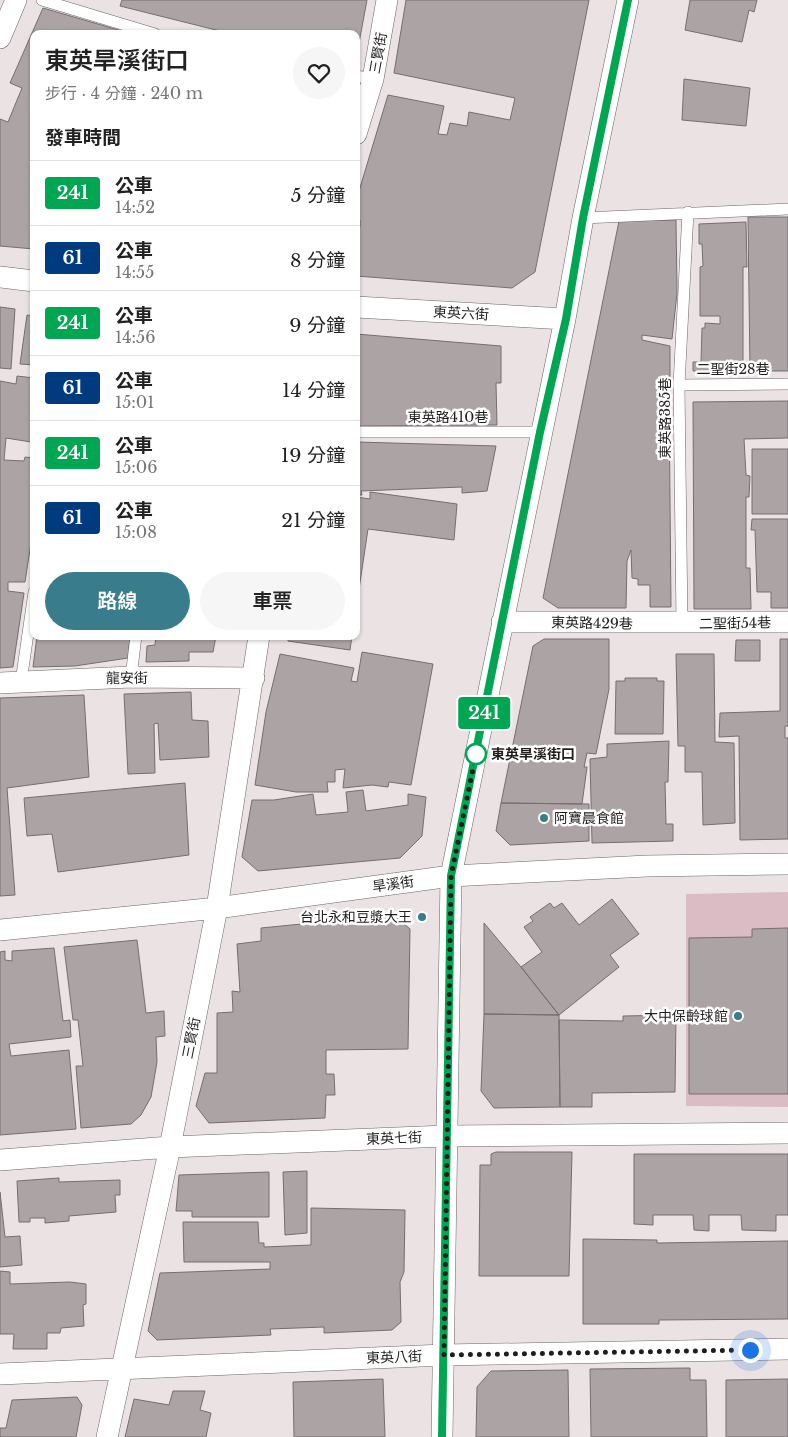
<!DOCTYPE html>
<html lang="zh-TW">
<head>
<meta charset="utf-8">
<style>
  body { margin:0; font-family:"Libre Baskerville","Noto Sans TC",serif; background:#f6f6f6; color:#222; height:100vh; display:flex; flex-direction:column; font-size:19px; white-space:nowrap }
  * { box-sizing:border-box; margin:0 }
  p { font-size:16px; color:#767676 }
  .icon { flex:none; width:28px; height:28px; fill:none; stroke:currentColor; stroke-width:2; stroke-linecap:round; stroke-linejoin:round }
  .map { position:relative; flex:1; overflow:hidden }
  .details { position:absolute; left:30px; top:30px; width:330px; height:610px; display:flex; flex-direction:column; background:#fff; border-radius:10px; box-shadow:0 1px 4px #0004 }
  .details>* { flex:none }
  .badge { padding:0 10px; border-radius:4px; font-size:18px; line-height:32px }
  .you { position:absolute; width:25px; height:25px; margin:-12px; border:4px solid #fff; border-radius:50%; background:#1a73e8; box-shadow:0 0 0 8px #1a73e833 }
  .map>.badge { position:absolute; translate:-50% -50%; box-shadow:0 0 0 2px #fff }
  h2 { padding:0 15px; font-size:19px; line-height:45px }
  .round { display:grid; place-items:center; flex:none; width:52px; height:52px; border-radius:26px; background:#f6f6f6 }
  .summary { display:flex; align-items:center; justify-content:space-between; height:85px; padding:0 15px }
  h1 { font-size:24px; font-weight:600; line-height:38px }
  .primary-button { display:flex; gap:10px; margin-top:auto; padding:10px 15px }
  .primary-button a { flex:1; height:58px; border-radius:30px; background:#397c8c; color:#fff; font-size:20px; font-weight:600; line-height:58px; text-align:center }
  .primary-button a+a { background:#f6f6f6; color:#222 }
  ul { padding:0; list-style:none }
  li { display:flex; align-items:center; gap:15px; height:65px; padding:0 15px; border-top:1px solid #e0e0e0 }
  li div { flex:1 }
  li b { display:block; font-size:19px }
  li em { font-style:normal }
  li .badge { min-width:55px; font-weight:700; text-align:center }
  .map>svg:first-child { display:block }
  .green { fill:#dbbcc4 }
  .building { fill:#aca3a5; stroke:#756e70 }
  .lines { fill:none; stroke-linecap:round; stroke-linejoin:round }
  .service-casing { stroke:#6c6466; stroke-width:12 }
  .minor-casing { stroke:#6c6466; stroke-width:22 }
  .service { stroke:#fff; stroke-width:11 }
  .minor { stroke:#fff; stroke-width:21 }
  .line-casing { stroke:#fff; stroke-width:11 }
  .line { stroke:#00a651; stroke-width:8 }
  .walk { stroke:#201d1d; stroke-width:5; stroke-dasharray:0 9 }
  .stop-dot { fill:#fff; stroke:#00a651; stroke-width:2.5 }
  .poi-dot { fill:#397c8c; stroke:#fff; stroke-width:2 }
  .labels { text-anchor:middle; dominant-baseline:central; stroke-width:5; stroke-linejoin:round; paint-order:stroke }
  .street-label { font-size:14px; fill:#201d1d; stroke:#fff }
  .stop-label { font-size:14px; font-weight:bold; fill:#201d1d; stroke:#fff; text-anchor:start }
  .poi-label { font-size:14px; fill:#201d1d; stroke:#fff; text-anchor:end }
</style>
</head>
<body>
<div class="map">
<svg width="788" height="1437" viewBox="0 0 788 1437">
  <rect width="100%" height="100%" fill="#ebe2e4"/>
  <!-- green -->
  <path class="green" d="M788 892V1107L686 1106V894Z"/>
  <!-- building -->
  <path class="building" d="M122 0H367L356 59V34H232L120 6Z
    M406 0H589L535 272 512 288 356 276V227H360V220H356V201L388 95 444 106 438 134 447 135 450 123 467 126 469 112 510 120 515 98 394 73Z
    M690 0H757L754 12 749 10 742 42 685 30Z
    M43 8 132 34H34V249L0 246V119L8 122 22 88 10 83Z
    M684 79 750 88 746 126 682 120Z
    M748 217H788V371H750Z
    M676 220 677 293 672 339 642 335V340L670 346V378L666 377V394H669L671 607H650V585H638V579L632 578 631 550 627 561 626 608H558L543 598 619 221Z
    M746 222 747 267H743V371H693V362H701L702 328H705V323L720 324V316H700V267L703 266 702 244H699V224Z
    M0 307 15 309 11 369 0 368Z
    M27 315 34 316V365L20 364Z
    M356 334 501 346V383H496L497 425 356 426Z
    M17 376 34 378V430L31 442 6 438 4 460 24 461 25 457 34 458V523L25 582H8V591L24 593 13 667 0 668V381L16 384Z
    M788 401V438L744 439 746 475 750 476 749 497H746V568H750L751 609H694L693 402Z
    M356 442H357L496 446 487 491 462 493V487L361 491 362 495H356Z
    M752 449H788V514H752Z
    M370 492 457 504 454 540 368 529 356 609V497L370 499Z
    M752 519H788V608H771V592H757L755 530H751Z
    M37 636H130L128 658 75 666 33 667Z
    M156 636H216L213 652H189V661L146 662 147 646 155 645Z
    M288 636H352L350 650 288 641Z
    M544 639H609V689L596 754 587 753 584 767H587L582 804 501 803 533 646Z
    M780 639H788V726H785V738H788V839L740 840 739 736 719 737 720 713 780 711Z
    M736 640H760V661H735Z
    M362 652 433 664 411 785 389 782 388 787 372 785 343 788 345 769 335 770V782H327L328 792H296L255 785 266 712 280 654 354 668 351 681 357 682Z
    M676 654H714L715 742 734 743 735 823 703 825 702 772H685V746H678Z
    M625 678H657V681H664L663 734H615L616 681H625Z
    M191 692 192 720 208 721 209 757 160 760 158 723 154 724 155 773 128 774 124 694Z
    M84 695 89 777 7 788 15 895 0 896V698Z
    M669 741 668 782H665L666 824H673V841L592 843 590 759 607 757V744Z
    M185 783 189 855 58 872 52 834 27 836 24 798Z
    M363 790 366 811 408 805V794L426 797 422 836 400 858 258 871 242 857 252 800H274L313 794 316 815 348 812 346 792Z
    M501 803 589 804V841L510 845 496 831Z
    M612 899 639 934 610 955 619 967 559 1015 521 967 542 952 524 927 533 921 530 917 550 903 554 908 562 903 579 925Z
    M393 915 410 929 408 1049 326 1050V1074H334L335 1095H326L325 1118 209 1123 196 1106 205 1073H217V1013L233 1012 232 991 240 992 237 944 261 941V928Z
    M484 923 521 967 559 1015 484 1014Z
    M788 928V1094H689V938L752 937V929Z
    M137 940 146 1013 164 1011 165 1036 156 1037 157 1062 151 1097 141 1115 131 1124 81 1128 76 1066H83L78 1020H73L64 947Z
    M54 948 63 1021 70 1020 71 1037 9 1044 11 1056 69 1050 76 1129 0 1135V952L5 951V960L12 961V951Z
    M484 1014 559 1015 560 1107 494 1108 481 1091Z
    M676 1015 675 1092 592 1093V1107H560L559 1020 623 1021V1016Z
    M496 1152H572L569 1276H479L480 1165H491V1154Z
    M634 1154H788V1215H776V1231L742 1230 741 1215H709V1231L694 1230 693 1215H653V1225L634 1224Z
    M307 1171V1233L285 1235 283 1172Z
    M269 1172V1217H192V1211H176L179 1175Z
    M59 1178V1182L120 1180V1195H115L116 1212 69 1216V1221L45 1223V1218H30V1222H19L17 1181Z
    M0 1192 5 1237 20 1236 22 1265 0 1267Z
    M311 1208 405 1210 404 1272 400 1282 401 1322 392 1330 324 1333V1327L270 1329 271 1335 157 1340 148 1331 160 1273 270 1269V1262H184L183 1222H258L259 1243H264V1247L311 1245Z
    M583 1239 657 1240V1243L788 1241V1319L659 1320V1324H583Z
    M0 1271 10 1272V1284L70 1282 86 1284V1304L83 1305 84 1326 61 1328 60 1333H47V1349H13L14 1334H0Z
    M690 1368V1380H706L707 1437H591L590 1369Z
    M568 1370 569 1437H476L477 1387 491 1371Z
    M383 1379 385 1437H294L293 1382Z
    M788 1379V1437H726V1380Z
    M173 1391H205L200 1410 211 1413 206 1437H125L134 1399 169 1405Z
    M77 1397 82 1405 76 1437H0V1428H6L12 1400Z"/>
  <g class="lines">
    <defs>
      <path id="service" d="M42 0 155 34
        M356 76 373 79
        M583 218 788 209
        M679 385 788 384
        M356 432H541
        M682 624 679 385 688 212
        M131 677 136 636
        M21 682 34 592"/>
      <path id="minor" d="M0 38 16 0
        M356 134 373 79 387 0
        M0 277 34 281
        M356 307 565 319
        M502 622H788
        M0 683 131 677 254 678
        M0 930 217 908 451 876 647 866 788 864
        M0 1160 170 1147 446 1136 788 1133
        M0 1374 444 1355 788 1349
        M107 1437 170 1147 217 908 259 636
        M442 1437 451 876 565 319 583 218 628 0"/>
    </defs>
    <!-- service casing -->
    <use href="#service" class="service-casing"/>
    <!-- minor casing -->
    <use href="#minor" class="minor-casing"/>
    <!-- service -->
    <use href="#service" class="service"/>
    <!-- minor -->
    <use href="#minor" class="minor"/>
  </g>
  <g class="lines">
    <defs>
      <path id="line" d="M442 1437 451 876 540 432 566 319 583 218 628 0"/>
    </defs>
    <!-- line casing -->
    <use href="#line" class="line-casing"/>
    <!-- line -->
    <use href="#line" class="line"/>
    <!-- walk -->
    <path class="walk" d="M476 754 451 876 444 1355 750 1350"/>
  </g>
  <!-- markers -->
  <circle class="stop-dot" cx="476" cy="754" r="10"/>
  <g class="poi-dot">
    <circle cx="544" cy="818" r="5"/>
    <circle cx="422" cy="917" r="5"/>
    <circle cx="738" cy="1016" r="5"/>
  </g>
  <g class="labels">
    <!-- street labels -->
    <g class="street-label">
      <text transform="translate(378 53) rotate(-80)">三賢街</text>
      <text transform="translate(461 313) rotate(3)">東英六街</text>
      <text x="733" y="369">二聖街28巷</text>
      <text x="448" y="417">東英路410巷</text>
      <text transform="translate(665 418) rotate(-90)">東英路385巷</text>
      <text transform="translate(592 623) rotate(1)">東英路429巷</text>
      <text transform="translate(735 623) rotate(-1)">二聖街54巷</text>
      <text transform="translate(127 678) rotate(-1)">龍安街</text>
      <text transform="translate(393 884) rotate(-8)">旱溪街</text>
      <text transform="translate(191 1038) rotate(-79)">三賢街</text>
      <text transform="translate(394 1138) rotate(-2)">東英七街</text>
      <text transform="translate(394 1357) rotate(-2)">東英八街</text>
    </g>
    <!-- stop labels -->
    <g class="stop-label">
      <text x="491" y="754">東英旱溪街口</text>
    </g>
    <!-- poi labels -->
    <g class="poi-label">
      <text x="554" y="818" text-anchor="start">阿寶晨食館</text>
      <text x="412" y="917">台北永和豆漿大王</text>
      <text x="728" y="1016">大中保齡球館</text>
    </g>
  </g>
</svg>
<div class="you" style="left:750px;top:1350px"></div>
<b class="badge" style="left:484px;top:713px;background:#00a651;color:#fff">241</b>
<section class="details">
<div class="summary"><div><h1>東英旱溪街口</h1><p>步行 · 4 分鐘 · 240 m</p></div><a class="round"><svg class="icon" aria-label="heart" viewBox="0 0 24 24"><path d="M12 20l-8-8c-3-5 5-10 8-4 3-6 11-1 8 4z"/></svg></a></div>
<h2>發車時間</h2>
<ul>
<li><span class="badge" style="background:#00a651;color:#fff">241</span><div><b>公車</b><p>14:52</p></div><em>5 分鐘</em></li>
<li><span class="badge" style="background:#003b80;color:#fff">61</span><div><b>公車</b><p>14:55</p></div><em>8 分鐘</em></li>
<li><span class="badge" style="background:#00a651;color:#fff">241</span><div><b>公車</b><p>14:56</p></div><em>9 分鐘</em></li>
<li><span class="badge" style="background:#003b80;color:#fff">61</span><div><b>公車</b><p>15:01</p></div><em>14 分鐘</em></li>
<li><span class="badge" style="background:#00a651;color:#fff">241</span><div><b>公車</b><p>15:06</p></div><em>19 分鐘</em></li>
<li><span class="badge" style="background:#003b80;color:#fff">61</span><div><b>公車</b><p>15:08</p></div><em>21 分鐘</em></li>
</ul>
<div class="primary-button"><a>路線</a><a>車票</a></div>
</section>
</div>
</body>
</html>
